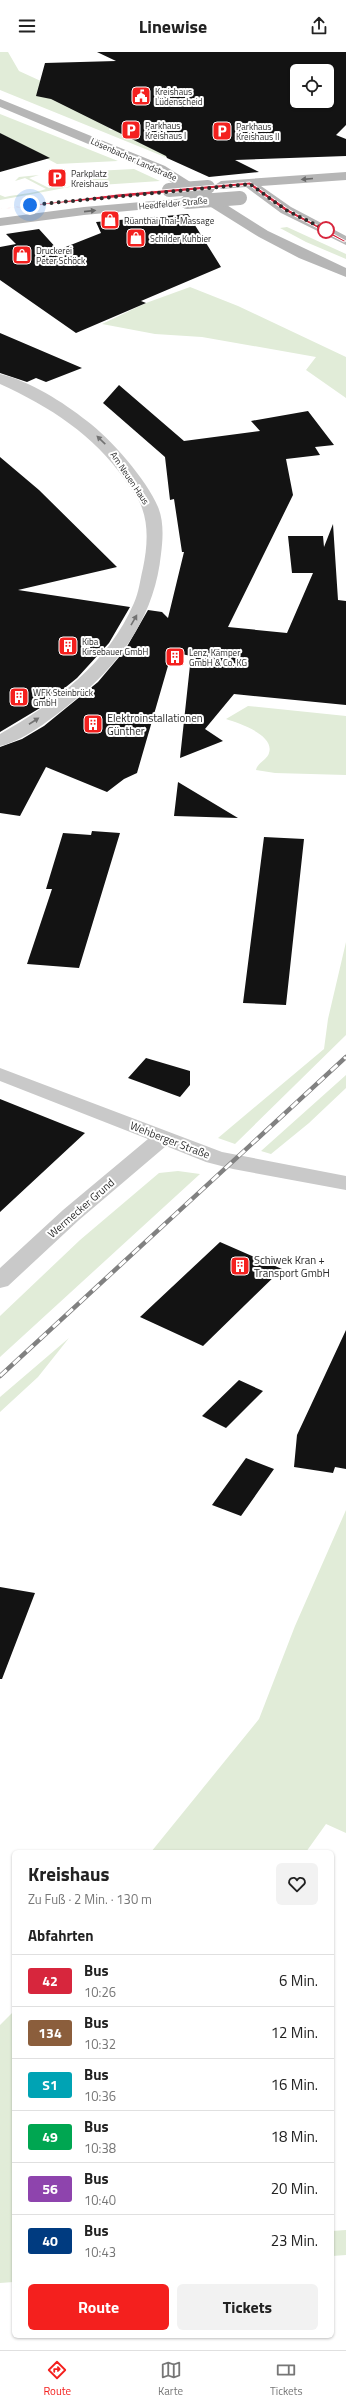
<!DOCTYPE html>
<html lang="de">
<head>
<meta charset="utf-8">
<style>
  body { margin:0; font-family:"Titillium Web",sans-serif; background:#f2f2f2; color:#222; height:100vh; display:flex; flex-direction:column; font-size:15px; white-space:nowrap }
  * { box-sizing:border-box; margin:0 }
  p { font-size:13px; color:#767676 }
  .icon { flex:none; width:22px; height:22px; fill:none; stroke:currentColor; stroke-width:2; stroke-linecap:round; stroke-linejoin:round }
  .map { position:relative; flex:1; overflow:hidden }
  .sheet { position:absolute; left:12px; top:1798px; width:322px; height:488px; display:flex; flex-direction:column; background:#fff; border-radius:6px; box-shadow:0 1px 3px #0004 }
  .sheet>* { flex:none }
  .badge { padding:0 8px; border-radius:3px; font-size:14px; line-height:26px }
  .controls { position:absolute; left:290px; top:12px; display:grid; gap:8px }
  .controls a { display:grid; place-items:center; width:44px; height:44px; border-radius:6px; background:#fff; box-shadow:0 1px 3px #0004; font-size:20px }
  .you { position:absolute; width:20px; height:20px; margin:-10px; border:3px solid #fff; border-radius:50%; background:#1a73e8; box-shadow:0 0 0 6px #1a73e833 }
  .map>.badge { position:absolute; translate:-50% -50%; box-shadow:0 0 0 2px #fff }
  h2 { padding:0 16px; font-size:15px; line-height:36px }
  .round { display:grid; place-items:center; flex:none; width:42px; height:42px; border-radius:6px; background:#f2f2f2 }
  .headline { display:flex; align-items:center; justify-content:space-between; height:68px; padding:0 16px }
  h1 { font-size:19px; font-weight:700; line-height:30px }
  .button { display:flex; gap:8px; margin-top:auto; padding:8px 16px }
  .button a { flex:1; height:46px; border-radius:6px; background:#f4201e; color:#fff; font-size:16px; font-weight:700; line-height:46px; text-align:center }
  .button a+a { background:#f2f2f2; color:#222 }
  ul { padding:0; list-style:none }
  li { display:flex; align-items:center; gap:12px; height:52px; padding:0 16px; border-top:1px solid #e0e0e0 }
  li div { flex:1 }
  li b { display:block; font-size:15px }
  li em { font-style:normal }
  li .badge { min-width:44px; font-weight:700; text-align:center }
  header { display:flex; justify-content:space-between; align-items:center; height:52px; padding:0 16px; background:#fff; font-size:18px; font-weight:700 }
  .tabs { display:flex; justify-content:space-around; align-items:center; height:56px; border-top:1px solid #e0e0e0; background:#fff; font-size:11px; color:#767676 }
  .tabs a { display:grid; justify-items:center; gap:2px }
  .tabs .selected { color:#f4201e }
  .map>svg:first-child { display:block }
  .green { fill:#e1ecd8 }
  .building { fill:#131313; fill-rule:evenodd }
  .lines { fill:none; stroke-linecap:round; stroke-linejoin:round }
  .minor { fill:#c9c9c9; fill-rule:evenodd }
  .secondary { fill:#b6b6b6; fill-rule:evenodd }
  .rail-casing { stroke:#818181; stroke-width:4.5 }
  .rail { stroke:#fff; stroke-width:3; stroke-dasharray:9; stroke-linecap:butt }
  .secondary-bridge { stroke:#b6b6b6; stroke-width:14 }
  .oneway { fill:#6a6a6a }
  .oneway2 { fill:#737373 }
  .line { fill:#d7263d; stroke:#fff }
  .walk { stroke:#2c2c2c; stroke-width:4; stroke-dasharray:0 7.2 }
  .stop-dot { fill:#fff; stroke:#d7263d; stroke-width:2 }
  .labels { text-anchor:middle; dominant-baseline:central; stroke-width:4; stroke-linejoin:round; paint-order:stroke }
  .far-poi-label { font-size:9px; fill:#2c2c2c; stroke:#fff; text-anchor:start }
  .far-street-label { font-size:9px; fill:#2c2c2c; stroke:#fff }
  .poi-label { font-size:11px; fill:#2c2c2c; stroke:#fff; text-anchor:start }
  .street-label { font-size:11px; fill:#2c2c2c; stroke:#fff }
</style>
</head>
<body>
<header><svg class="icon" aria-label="menu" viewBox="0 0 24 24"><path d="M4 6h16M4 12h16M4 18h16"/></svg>Linewise<svg class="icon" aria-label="share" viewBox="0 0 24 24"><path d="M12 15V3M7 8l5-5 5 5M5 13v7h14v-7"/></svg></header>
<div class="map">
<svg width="346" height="2298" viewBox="0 0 346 2298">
  <rect width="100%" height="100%" fill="#fff"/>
  <!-- green -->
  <path class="green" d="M0 0H8L19 19 43 30 56 48 110 76 109 78H114L168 104 165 105 0 38Z
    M0 62 118 109 57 112 0 81Z
    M134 117 160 129 70 135 0 148V143L5 145C18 142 31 142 46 137L25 126 15 129 19 125 39 123 29 126 49 136 60 133 64 136 89 129 75 120Z
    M287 175 346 202V207L306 190 280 176Z
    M190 235 238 254 346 305V346L306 318 316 305 202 285 155 282 102 272 146 251Z
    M248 654 346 664V723L275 721 256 718C257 711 267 708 269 701 275 683 239 671 226 667Z
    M346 890V983L235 1092 218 1086 324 997 328 967Z
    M346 1023V1036L309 1071 271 1102 261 1099Z
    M178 1119 200 1122 0 1305V1264L80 1188 159 1121Z
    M69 1286 38 1325 0 1360V1345Z
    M346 1458V1781L326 1772 306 1800H151L259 1667 295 1574Z
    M14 1959V2230L0 2231V1973Z
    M346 2178V2203L332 2204V2179Z"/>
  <!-- building -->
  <path class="building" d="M97 0H346V73L336 83 346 87V104L235 108 259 120 209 125 167 106 166 104 51 47 36 44 45 11 116 9ZM297 19H327V49H297Z
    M0 81 50 106 0 120Z
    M188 162 221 215 141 249 146 251 76 281 0 228V195L16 192 6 182 39 177 58 198 101 181 96 170Z
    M0 281 82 316 46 330 36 326 27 330 0 321Z
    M119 333 184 389 260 379 251 369 308 359 334 393 315 395 320 403 286 407 293 443 228 575 287 581 313 521H292L288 484H323L324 495 333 472 338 548 346 549V653L234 642 205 677 223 689 180 706 191 604 172 600 137 721 124 727 107 740 46 715 20 764 0 761V695L22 687 44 674 98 630 125 598 148 558 162 560 168 566 184 500H182L174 447 170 448 165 405 103 351Z
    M0 405 39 438 117 515 18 538 130 555 109 591 77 626 40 656 0 680Z
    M178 730 238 766 174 764Z
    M92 779 120 781 79 916 27 912 52 837H46L63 781 91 783Z
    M264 785 304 787 286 953 243 951Z
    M146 1006 190 1019V1033L180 1045 128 1026Z
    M0 1047 85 1081 0 1160Z
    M220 1190 282 1217 203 1294 140 1265Z
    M346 1278V1417L335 1415 333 1421 294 1415 297 1383Z
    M239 1328 263 1339 226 1376 202 1364Z
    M246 1406 274 1417 241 1464 212 1453Z
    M0 1535 35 1541 2 1627H0Z"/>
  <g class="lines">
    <!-- minor -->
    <path class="minor" d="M0 322C30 329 63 350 87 369 110 386 147 428 158 455 164 469 163 487 161 502 155 560 125 606 81 643 60 660 27 688 0 694V682C55 651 109 610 134 551 139 540 140 528 143 516 147 497 149 475 142 456 139 446 131 437 125 428 93 382 50 355 0 332Z
      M0 1016 222 1100 346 1124V1138L233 1117 206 1110 166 1094 79 1168 8 1234 0 1236V1216L63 1158 148 1087 0 1029Z"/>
    <!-- secondary -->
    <path class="secondary" d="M0 47 165 114 268 179 346 216V225L299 206 259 185 155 120 0 55Z
      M346 120V128L261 134 291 155 346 184V193L281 161 246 135 221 137 215 133 221 129Z
      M187 146 194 150 192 153 84 163 0 174V166L84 155Z"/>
    <defs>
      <path id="rail" d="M0 1324 346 1005"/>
    </defs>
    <!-- rail casing -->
    <use href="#rail" class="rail-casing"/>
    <!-- rail -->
    <use href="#rail" class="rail"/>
    <!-- secondary-bridge -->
    <path class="secondary-bridge" d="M169 138 208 135
      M187 150 240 146"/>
  </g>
  <!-- one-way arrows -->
  <defs><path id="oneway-solid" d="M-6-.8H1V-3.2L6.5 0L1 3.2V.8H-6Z"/></defs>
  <g class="oneway">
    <use href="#oneway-solid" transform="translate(307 127) rotate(175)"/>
    <use href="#oneway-solid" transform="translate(90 159) rotate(-6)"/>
  </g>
  <g class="oneway2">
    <use href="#oneway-solid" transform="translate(101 388) rotate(-136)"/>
    <use href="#oneway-solid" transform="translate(134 568) rotate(-60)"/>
    <use href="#oneway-solid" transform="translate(34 669) rotate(-33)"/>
  </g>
  <!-- line -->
  <path class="line" d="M250 130 288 157 346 189 344 190 285 159 249 133 0 157 117 142Z"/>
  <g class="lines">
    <!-- walk -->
    <path class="walk" d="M30 153 250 132 286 158 326 178"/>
  </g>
  <!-- icons -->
  <defs>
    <symbol id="civic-square" viewBox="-11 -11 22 22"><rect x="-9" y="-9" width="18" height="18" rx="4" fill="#f4201e" stroke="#fff"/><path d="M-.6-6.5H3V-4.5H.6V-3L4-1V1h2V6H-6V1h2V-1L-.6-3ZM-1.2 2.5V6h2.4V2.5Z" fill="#fff"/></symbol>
    <symbol id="parking-square" viewBox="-11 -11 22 22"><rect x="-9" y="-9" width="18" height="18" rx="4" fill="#f4201e" stroke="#fff"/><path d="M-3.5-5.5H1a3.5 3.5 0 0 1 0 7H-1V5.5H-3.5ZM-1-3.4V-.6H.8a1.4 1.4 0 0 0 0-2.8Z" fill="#fff"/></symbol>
    <symbol id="shop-square" viewBox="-11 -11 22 22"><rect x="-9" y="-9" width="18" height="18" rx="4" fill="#f4201e" stroke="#fff"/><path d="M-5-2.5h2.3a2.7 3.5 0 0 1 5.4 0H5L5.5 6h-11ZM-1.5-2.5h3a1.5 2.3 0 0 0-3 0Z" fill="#fff"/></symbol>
    <symbol id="building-square" viewBox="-11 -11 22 22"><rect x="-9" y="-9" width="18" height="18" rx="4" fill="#f4201e" stroke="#fff"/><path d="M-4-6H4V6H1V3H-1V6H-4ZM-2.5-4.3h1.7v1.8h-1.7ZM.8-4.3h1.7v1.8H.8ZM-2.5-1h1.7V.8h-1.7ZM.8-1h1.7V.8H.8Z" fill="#fff"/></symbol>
  </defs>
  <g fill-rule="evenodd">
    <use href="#civic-square" x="130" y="33" width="22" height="22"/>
    <use href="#parking-square" x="120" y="67" width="22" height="22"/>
    <use href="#parking-square" x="211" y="68" width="22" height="22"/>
    <use href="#parking-square" x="46" y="115" width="22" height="22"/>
    <use href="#shop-square" x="99" y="157" width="22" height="22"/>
    <use href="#shop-square" x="125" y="175" width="22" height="22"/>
    <use href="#shop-square" x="11" y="192" width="22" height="22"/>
    <use href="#building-square" x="57" y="583" width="22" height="22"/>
    <use href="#building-square" x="164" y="594" width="22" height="22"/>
    <use href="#building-square" x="8" y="634" width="22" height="22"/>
    <use href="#building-square" x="82" y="661" width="22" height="22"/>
    <use href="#building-square" x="229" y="1203" width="22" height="22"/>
  </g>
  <!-- markers -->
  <circle class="stop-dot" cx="326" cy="178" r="8"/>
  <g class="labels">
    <!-- far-poi labels -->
    <g class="far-poi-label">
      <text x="155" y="39">Kreishaus<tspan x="155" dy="10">Lüdenscheid</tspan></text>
      <text x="145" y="73">Parkhaus<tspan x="145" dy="10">Kreishaus I</tspan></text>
      <text x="236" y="74">Parkhaus<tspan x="236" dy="10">Kreishaus II</tspan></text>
      <text x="71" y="121">Parkplatz<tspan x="71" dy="10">Kreishaus</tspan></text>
      <text x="124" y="168">Rüanthai Thai-Massage</text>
      <text x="150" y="186">Schilder Kuhbier</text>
      <text x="36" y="198">Druckerei<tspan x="36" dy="10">Peter Schöck</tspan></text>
      <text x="82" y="589">Kiba<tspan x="82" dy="10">Kirsebauer GmbH</tspan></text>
      <text x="189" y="600">Lenz, Kämper<tspan x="189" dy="10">GmbH &amp; Co. KG</tspan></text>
      <text x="33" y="640">WFK Steinbrück<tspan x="33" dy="10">GmbH</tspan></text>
    </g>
    <!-- far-street labels -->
    <g class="far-street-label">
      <text transform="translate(134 107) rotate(24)">Lösenbacher Landstraße</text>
      <text transform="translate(173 151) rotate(-5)">Heedfelder Straße</text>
      <text transform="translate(130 426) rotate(56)">Am Neuen Haus</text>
    </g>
    <!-- poi labels -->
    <g class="poi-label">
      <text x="107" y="666">Elektroinstallationen<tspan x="107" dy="13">Günther</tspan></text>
      <text x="254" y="1208">Schiwek Kran +<tspan x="254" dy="13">Transport GmbH</tspan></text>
    </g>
    <!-- street labels -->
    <g class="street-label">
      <text transform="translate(170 1088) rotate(21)">Wehberger Straße</text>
      <text transform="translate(81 1156) rotate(-41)">Wermecker Grund</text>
    </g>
  </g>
</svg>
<div class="controls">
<a><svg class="icon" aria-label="locate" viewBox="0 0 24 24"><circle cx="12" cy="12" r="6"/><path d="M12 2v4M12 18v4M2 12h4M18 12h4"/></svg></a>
</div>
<div class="you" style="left:30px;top:153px"></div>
<section class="sheet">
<div class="headline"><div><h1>Kreishaus</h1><p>Zu Fuß · 2 Min. · 130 m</p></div><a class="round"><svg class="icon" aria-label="heart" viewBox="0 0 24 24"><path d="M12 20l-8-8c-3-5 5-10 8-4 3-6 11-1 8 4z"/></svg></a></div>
<h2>Abfahrten</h2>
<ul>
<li><span class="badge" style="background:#d7263d;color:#fff">42</span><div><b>Bus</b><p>10:26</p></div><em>6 Min.</em></li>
<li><span class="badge" style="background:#8b5e3c;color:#fff">134</span><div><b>Bus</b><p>10:32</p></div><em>12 Min.</em></li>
<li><span class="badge" style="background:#00a3b4;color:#fff">S1</span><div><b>Bus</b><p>10:36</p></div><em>16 Min.</em></li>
<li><span class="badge" style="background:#00a651;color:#fff">49</span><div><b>Bus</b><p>10:38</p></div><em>18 Min.</em></li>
<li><span class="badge" style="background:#8e44ad;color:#fff">56</span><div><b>Bus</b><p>10:40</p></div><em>20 Min.</em></li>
<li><span class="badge" style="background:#003b80;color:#fff">40</span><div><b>Bus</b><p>10:43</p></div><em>23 Min.</em></li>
</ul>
<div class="button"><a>Route</a><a>Tickets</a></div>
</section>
</div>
<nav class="tabs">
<a class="selected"><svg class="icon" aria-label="directions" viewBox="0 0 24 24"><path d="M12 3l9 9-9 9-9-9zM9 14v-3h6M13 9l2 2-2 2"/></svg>Route</a>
<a><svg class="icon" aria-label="map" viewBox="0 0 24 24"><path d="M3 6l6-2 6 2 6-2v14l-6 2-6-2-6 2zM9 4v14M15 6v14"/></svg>Karte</a>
<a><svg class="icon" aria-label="tickets" viewBox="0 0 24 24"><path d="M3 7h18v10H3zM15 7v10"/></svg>Tickets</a>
</nav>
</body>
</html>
